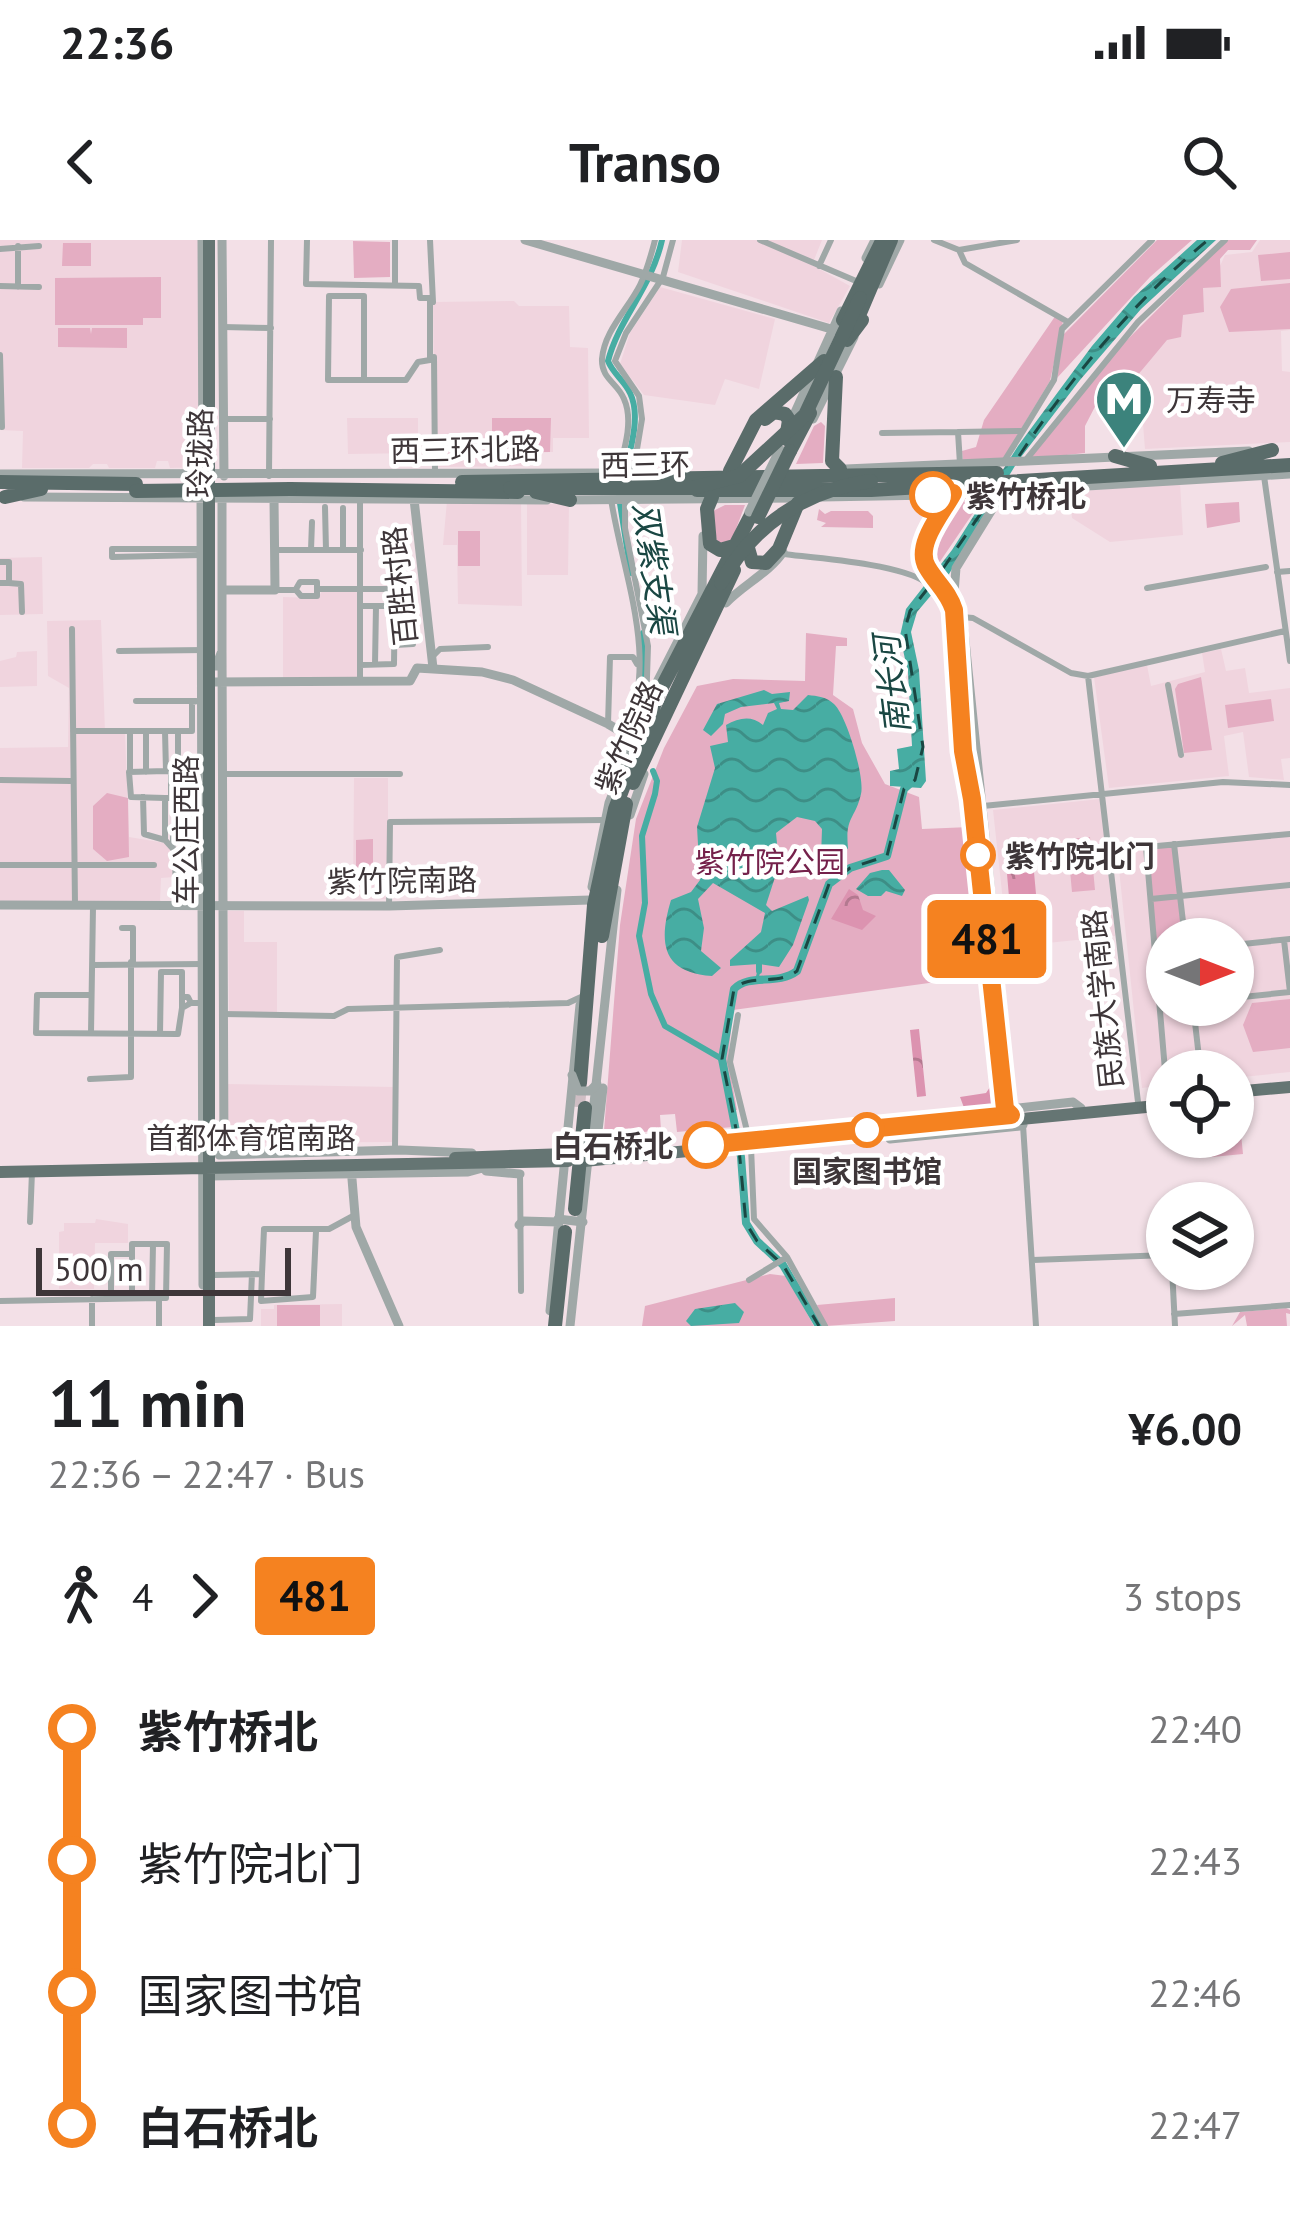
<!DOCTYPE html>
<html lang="en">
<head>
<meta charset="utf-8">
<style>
  body { margin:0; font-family:"PT Sans","Noto Sans SC",sans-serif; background:#f6f6f6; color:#202124; height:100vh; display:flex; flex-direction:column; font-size:45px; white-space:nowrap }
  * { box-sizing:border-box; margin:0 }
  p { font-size:39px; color:#757577 }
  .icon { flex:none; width:66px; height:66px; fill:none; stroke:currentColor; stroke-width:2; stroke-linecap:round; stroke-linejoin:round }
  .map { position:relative; height:1086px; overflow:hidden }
  .panel { display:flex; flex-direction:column; background:#fff; flex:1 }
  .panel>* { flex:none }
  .badge { padding:0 24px; border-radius:9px; font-size:42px; line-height:78px }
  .needle { width:78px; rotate:90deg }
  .buttons { position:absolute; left:1146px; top:678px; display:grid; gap:24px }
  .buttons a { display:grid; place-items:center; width:108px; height:108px; border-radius:50%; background:#fff; box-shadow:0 3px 9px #0004; font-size:60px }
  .scale { position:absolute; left:36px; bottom:30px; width:255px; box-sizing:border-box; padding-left:12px; border:6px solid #3e3639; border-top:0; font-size:33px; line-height:42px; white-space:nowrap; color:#3e3639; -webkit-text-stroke:9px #fff; paint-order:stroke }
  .map>.badge { position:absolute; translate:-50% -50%; box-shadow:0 0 0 6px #fff }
  .legs { display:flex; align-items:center; gap:18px; height:132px; padding:0 48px; font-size:39px }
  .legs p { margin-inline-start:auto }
  .summary { display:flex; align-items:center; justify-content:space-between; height:204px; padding:0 48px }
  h1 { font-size:66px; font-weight:600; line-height:90px }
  ul { padding:0 48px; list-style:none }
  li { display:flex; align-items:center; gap:42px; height:132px; font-size:45px }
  li i { display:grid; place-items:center; width:18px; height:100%; margin:0 15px; background:currentColor }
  li i::after { content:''; width:30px; height:30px; margin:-15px; border:9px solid; border-radius:50%; background:#fff }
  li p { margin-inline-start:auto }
  li:first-child i { background:linear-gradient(#0000 50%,currentColor 0) }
  li:last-child i { background:linear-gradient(currentColor 50%,#0000 0) }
  .status { display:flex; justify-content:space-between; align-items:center; height:84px; padding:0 60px; background:#fff; direction:ltr }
  .status svg { height:33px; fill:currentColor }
  header { display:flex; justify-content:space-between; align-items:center; height:156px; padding:0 48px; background:#fff; font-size:54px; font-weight:600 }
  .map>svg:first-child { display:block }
  .built { fill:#f0d4de; fill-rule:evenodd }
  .green { fill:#e4adc2 }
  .forest { fill:url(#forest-crowns) }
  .water { fill:url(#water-waves) }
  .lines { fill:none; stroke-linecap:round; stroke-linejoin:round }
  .stream { stroke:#47ada3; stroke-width:3 }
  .canal { stroke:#47ada3; stroke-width:6 }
  .river { stroke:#47ada3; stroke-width:8 }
  .ferry { stroke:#1a4743; stroke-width:3; stroke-dasharray:15 12; stroke-linecap:butt }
  .trunk-tunnel { stroke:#cfbec4; stroke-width:14; stroke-dasharray:14 7; stroke-linecap:butt }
  .minor { stroke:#9fa8a7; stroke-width:6 }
  .tertiary { stroke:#9fa8a7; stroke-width:9 }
  .primary { stroke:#657573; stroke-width:12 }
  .trunk { stroke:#5a6c6a; stroke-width:14 }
  .tertiary-bridge { stroke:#9fa8a7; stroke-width:9 }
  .primary-bridge { stroke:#657573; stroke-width:12 }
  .trunk-bridge { stroke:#5a6c6a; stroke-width:14 }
  .line-1-casing { stroke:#fff; stroke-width:27 }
  .line-1 { stroke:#f58220; stroke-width:18 }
  .stop-1-dot { fill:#fff; stroke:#f58220; stroke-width:6 }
  .labels { text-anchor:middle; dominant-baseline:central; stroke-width:9; stroke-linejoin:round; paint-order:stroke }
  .poi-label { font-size:30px; fill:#3e3639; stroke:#fff; text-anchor:start }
  .street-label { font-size:30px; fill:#3e3639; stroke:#fff }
  .stop-label { font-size:30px; font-weight:bold; fill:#3e3639; stroke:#fff; text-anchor:start }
  .park-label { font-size:30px; fill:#75214b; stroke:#fff }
  .water-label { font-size:33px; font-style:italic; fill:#1a4743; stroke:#fff }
</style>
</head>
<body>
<div class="status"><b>22:36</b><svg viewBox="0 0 49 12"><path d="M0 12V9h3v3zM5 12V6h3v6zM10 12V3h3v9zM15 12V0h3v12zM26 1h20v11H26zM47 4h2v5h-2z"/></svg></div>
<header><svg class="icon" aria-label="back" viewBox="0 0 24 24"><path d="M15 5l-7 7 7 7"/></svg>Transo<svg class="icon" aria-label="search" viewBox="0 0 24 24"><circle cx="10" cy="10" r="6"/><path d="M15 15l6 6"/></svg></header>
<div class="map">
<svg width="1290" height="1086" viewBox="0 0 1290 1086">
  <defs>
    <pattern id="forest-crowns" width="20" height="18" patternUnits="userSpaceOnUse" patternTransform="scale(3)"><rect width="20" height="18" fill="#dc93b0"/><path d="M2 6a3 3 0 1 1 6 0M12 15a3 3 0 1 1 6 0" fill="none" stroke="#b47990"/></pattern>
    <pattern id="water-waves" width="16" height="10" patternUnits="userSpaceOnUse" patternTransform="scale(3)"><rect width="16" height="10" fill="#47ada3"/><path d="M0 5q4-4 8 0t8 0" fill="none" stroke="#3d8e86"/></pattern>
  </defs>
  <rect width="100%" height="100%" fill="#f3e0e7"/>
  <!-- built -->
  <path class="built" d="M0 0H200V192L192 193V208L200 209V227L170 228 168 221H157L155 228H109L107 224H93L89 228H22L23 191 0 190Z
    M682 0H822L812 25 850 46 829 83 678 32Z
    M1260 0H1290V90L1281 91 1282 131 1290 132V202L1145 209 1139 134 1203 48 1220 46V26L1225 15 1252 12Z
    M660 47 775 79 759 149 725 139 715 165 644 155 620 124 630 93Z
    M514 61 519 66H569L570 107 588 108 589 198H553V212H528L527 226 435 227 433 62Z
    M347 178H418V213L348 214Z
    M1180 243 1183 295 1110 302 1072 278 1070 252Z
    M521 260 522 366 458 364 457 305H443L447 261Z
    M527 264H569L568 335H527Z
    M42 317 43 374 0 375V318Z
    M358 350V438L283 439V357L318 358 322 351Z
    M101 380 105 492 125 493 129 597 165 603 174 614V637L161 638 160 661H0V508L68 507 69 448 48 436 47 381Z
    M1221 409 1226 431 1245 428 1249 453 1290 448V518L1281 519 1284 540 1249 537 1243 492 1224 496 1229 536 1109 548 1094 437 1147 425 1151 446 1205 432 1202 413Z
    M37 411V446L0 447V421L16 417 17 412Z
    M354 538H388V659L353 660Z
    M1100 559 1115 696 1008 707 993 570Z
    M1290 591V832L1233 838V831H1167V845L1142 848 1117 610ZM1167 699H1233V765H1167Z
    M228 671H244V702H277V772L229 773Z
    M226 844 394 847V902L226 903Z
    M96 979 128 984V1003H95L94 1049H59V992L64 991V983H95Z
    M342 1064V1086H261V1069H274V1065Z"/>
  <!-- green -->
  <path class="green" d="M1157 0H1192L1150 37 1057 138 1063 95Z
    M1227 0H1257L1250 10H1228L1220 19 1221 47 1203 48 1204 72 1183 75 1181 97 1167 100 1122 154 1102 153 1085 186V213L1029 219 1120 107Z
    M353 1 390 2V37L354 38Z
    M63 3H91V26H62Z
    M1290 12V39L1261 41 1258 15Z
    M161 37V78H143V85H55V38Z
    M1290 43V89L1229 92 1220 67 1231 49Z
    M1056 75 1063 81 1050 141 1003 219 963 221 962 211 976 207 984 180Z
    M58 88H90L91 94 92 88H127V108L58 107Z
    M492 178H551L550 212 492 213Z
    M821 182 825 186 823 223 796 224 814 186Z
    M986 254 937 326 931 317 937 291 965 255Z
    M1239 262 1240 282 1207 288 1205 264Z
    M725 265H745L730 305 717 304 713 271Z
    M819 269 825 274 831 271H868L873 276V288L821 287 826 283 817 280Z
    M458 291H480V326H458Z
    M806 393 847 398V406H836L833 455 853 469 862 503 885 544 919 557 922 589 970 587 982 705 955 709 958 739 733 770 728 820 737 870 730 872 733 887 677 892 675 874 660 875 661 890 610 896 604 891 620 685 636 579 664 508 697 446 733 439 805 441Z
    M1201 437 1212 510 1184 513 1175 449 1178 444Z
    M1271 459 1274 481 1228 488 1225 465Z
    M107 553 128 558 129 617 107 621 93 609V566Z
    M1090 597 1095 650 1072 652 1067 599Z
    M373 599V645H356V600Z
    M1174 604 1185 699H1167V765H1170L1163 766 1146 607Z
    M1290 759V808L1253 812 1243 785 1252 763Z
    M1240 884 1243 914 1212 917 1210 897H1233V885Z
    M770 1034 786 1036 814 1086H642L645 1066Z
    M895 1058V1081L826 1086 817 1065Z
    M277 1065H320V1086H277Z
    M1286 1068 1290 1070V1074L1286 1073 1287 1086H1247L1245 1075 1232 1086 1240 1072Z"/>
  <!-- forest -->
  <path class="forest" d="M1034 632 1036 654 1009 657 1007 634Z
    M849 649 858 655 863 670 876 676 862 690 831 679Z
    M919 789 926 856 917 857 910 790Z
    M998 814 1003 862 996 863V869L966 873 960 857 986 853 990 847 988 815Z"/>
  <!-- water -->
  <path class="water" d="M1197 0H1216L1141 69 1080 140 1018 221 949 334 917 372 911 392 919 430 926 541 921 548 890 546V531L899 529 897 509 912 506 908 433 900 396 906 369 952 310 1018 206 1092 106 1134 57Z
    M764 450 772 454 790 452 789 461 779 463 781 469 793 470 808 455C817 456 827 457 834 464 847 476 865 538 861 554 855 580 845 576 848 608 842 618 832 627 821 617L822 589 815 581 797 577 776 593 779 625 766 665 772 671 808 656 809 660 793 705 779 727 759 724 730 726V720L761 692 765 673 713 643 698 659 704 688 701 711 721 728 712 736C660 733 659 700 671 660L691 652 700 640 697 587 715 528 710 506 728 502 726 485C739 478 751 475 763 485L768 473 777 469 774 463 741 467 725 474 723 484 711 496 703 490 717 464Z
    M882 630H889L905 650 902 656 886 651 881 656H868L856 649 870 633Z
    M735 1063 744 1072 739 1083 691 1086 686 1081 695 1069Z"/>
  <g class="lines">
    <!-- stream -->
    <path class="stream" d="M756 742 759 731"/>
    <!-- canal -->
    <path class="canal" d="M623 239C629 214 642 177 630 153 625 141 613 134 608 121 619 78 651 49 662 0
      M619 257 631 333
      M640 467 645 424 643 393
      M653 531 657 541 655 554 642 596 645 663 639 696 651 754 665 786 722 819
      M759 724V731"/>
    <!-- river -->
    <path class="river" d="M819 1086 783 1025 757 1001 746 983 741 917 722 819 734 749C750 733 777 746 797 731L829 644 850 628 887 616 904 549 912 542"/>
    <!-- ferry -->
    <path class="ferry" d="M1019 216C1072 136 1134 61 1208 0
      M942 330 994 254
      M738 899 722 819 734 749C750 733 777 746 797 731L829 644 850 628 887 616 904 549 915 540 923 507 905 389 910 371 936 338
      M739 909 746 983 757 1001 783 1025 819 1086"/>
    <!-- trunk-tunnel -->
    <path class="trunk-tunnel" d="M578 867 580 843"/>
    <!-- minor -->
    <path class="minor" d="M307 0 306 44 419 46 420 58H430V120L418 122 406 140H328L329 56H364V139
      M430 0 433 62
      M760 0 856 41
      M934 0 959 10 965 23 1068 82
      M18 6V47
      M0 9 39 6
      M959 10 1017 0
      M819 26 831 0
      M395 45V0
      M0 46 39 47
      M223 87 271 88
      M0 115 2 187
      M434 117 435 231
      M225 179H270
      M1023 191 1054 140 1062 89 1152 0
      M882 193 958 192
      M1025 221 1138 82 1225 0
      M960 224 958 192 1023 191 1003 223
      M618 233C624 211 634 181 624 159 618 143 601 139 602 119 604 91 628 69 640 45 647 31 651 15 655 0
      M633 233 642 179 639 156 615 121 626 93 663 37 673 0
      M269 236 271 0
      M1264 236 1290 421
      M611 259C623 336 660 419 625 494
      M625 259V288L648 406 646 467
      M325 267 326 310
      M343 268V310
      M401 307 402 349
      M200 309H112V317L201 315
      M274 310H361
      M311 310 312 282
      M783 314C816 318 900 324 925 342 938 351 946 367 954 380
      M0 322H9V343H0
      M1277 332 1290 331
      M9 343 21 344 22 372
      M1147 348 1266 327
      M296 349 300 342H317V349
      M275 350H296L301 356H317V349H395L394 424 360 425
      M361 366H395
      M962 377 973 378 1071 433 1088 436 1285 391
      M72 389 75 665
      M395 405 413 404V350L395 349
      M119 411 205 410
      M434 415 440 409 488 407
      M375 424 376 366
      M1088 436 1138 862
      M360 442V259
      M1168 445 1181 515
      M136 461H194
      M608 484 610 417H633L637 424
      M73 491H192V462L203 460
      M130 491V532
      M165 491 166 531 129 532 131 557 165 558
      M146 493V532
      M166 531 178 533V491
      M178 533 180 557
      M225 534H400
      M0 540 71 541
      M143 557 144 594 165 600
      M171 558V533
      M983 566 1223 542 1290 545
      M1174 604 1185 699
      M173 605V597L185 590V559
      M175 611H183L184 647H176
      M0 625H154
      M1151 659 1290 645
      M176 664 175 611 165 600V558H202
      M389 666 390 582 604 580
      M122 688H133V722
      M1284 700 1290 752
      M1233 705 1290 699
      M93 725 202 724
      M91 755H37L36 793 178 794 182 768
      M1233 758 1290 752
      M191 763 182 768V757H188L191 763H204
      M222 774 334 776 348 769 568 763 581 757
      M738 775 730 822 749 899
      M91 793 93 667
      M160 794 161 732H182V757
      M1178 831 1165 830 1146 607 1290 594
      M1189 831 1188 827 1200 826 1193 765
      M90 839 131 837V722
      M1023 885 1036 1086
      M395 907 397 717 440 710
      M751 907 754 979 787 1017 825 1086
      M520 934 521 1051
      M30 982 32 932
      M1033 1020 1167 1015
      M1172 1029 1175 1086
      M262 1034 261 1061 313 1057 316 991
      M214 1035 262 1034 264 989H329L353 976
      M749 1040 787 1017
      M132 1058V1004H153
      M152 1058 153 1004H167L166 1058H159
      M92 1059V1086
      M111 1059V1014H132
      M0 1061 159 1058V1086
      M1174 1074 1290 1065
      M214 1080 250 1079 252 1034"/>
    <!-- tertiary -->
    <path class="tertiary" d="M202 0 203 241
      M222 0 224 236
      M525 0 838 91
      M866 18 875 0
      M879 44 900 0
      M813 179 854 97
      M791 181 841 71
      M846 229 1249 211
      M0 234 619 233
      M959 252 933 293 927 319 954 353 964 391 1013 869 1023 885
      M24 257 547 260
      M201 257 203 1045
      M822 257 933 255 1290 234
      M414 259 433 428
      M564 260 805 258
      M222 350H275L274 258
      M954 353 956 328 1004 250
      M726 363C743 345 770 332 783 312
      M954 367C965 431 957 496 972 559L1005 870 1013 878
      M222 411 224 915
      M216 426 222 411V253
      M215 442 410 441 417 428 482 432 513 440 608 484 625 494 630 506
      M657 442 702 354 703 296
      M630 575 644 534
      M592 647 609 563 646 469
      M0 665 389 666 590 660
      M603 848 597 899 602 905H610
      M917 879 1073 862 1081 868
      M890 899 1020 886
      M219 915 400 910 472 913
      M351 927 356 987 399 1086
      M486 931 520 934
      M209 936 468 932 490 926
      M519 985 523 981 558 982
      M550 1071 580 765
      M570 1086 617 650"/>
    <!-- primary -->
    <path class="primary" d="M1233 852 1290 847
      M592 912 655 907
      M455 918 567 914
      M584 921 1167 865
      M0 932 568 921
      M209 1086V0"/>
    <!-- trunk -->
    <path class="trunk" d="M860 73 891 0
      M843 80 881 3
      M847 100 862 80
      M836 137 832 221 840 229
      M765 179 774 172 785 174 789 180 786 199
      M790 211 810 173
      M1115 216 1150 226
      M1222 223 1272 210
      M730 231 756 180 824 121
      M0 242 136 244
      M462 242 997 233
      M290 249 518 252
      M697 250H871L1290 225
      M536 252 570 260
      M5 257 41 249
      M712 257 707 269 710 304 720 310 734 306
      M746 301 752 322 766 323 779 309 798 263
      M633 543 734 330
      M602 696 626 564
      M580 843 594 665 615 569 658 455 751 275
      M575 969 585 868
      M555 1086 565 992"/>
    <!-- tertiary-bridge -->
    <path class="tertiary-bridge" d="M749 272 780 209
      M572 835 578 851H590L597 844
      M558 979 583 982"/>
    <!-- primary-bridge -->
    <path class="primary-bridge" d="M728 903 746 901
      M567 914 585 913"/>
    <!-- trunk-bridge -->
    <path class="trunk-bridge" d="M510 248H692L739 236 805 175 860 58
      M136 251 290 249
      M758 277 790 211
      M721 343C753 285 805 250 871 241"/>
  </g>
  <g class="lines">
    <defs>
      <path id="line-1" d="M706 905 1011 875 1005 869 972 559 963 511 954 370C948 351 936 343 927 327 914 305 943 272 953 253L933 255"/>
    </defs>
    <!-- line-1 casing -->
    <use href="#line-1" class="line-1-casing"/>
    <!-- line-1 -->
    <use href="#line-1" class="line-1"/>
  </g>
  <!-- icons -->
  <defs>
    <symbol id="metro-pin" viewBox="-11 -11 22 30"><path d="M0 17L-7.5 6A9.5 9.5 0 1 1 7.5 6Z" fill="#3c837c" stroke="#fff"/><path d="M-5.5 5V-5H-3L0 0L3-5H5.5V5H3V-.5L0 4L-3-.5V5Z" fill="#fff"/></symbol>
  </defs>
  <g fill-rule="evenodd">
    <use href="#metro-pin" x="1091" y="126" width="66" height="90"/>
  </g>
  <!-- markers -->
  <g class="stop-1-dot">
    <circle cx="933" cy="255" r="21"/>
    <circle cx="978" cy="615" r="15"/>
    <circle cx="867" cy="890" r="15"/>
    <circle cx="706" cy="905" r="21"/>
  </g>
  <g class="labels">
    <!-- poi labels -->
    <g class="poi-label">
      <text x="1166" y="159">万寿寺</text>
    </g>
    <!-- street labels -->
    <g class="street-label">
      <text transform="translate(465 209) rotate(-1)">西三环北路</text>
      <text transform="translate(199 213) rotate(-89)">玲珑路</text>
      <text transform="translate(645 224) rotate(-1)">西三环</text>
      <text transform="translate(399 346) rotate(-96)">百胜村路</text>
      <text transform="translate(628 497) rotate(-66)">紫竹院路</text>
      <text transform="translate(185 590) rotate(-90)">车公庄西路</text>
      <text transform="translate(402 640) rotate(-1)">紫竹院南路</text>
      <text transform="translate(1102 759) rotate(-96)">民族大学南路</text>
      <text x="251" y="897">首都体育馆南路</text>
    </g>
    <!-- stop labels -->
    <g class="stop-label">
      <text x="966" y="255">紫竹桥北</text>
      <text x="1005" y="615">紫竹院北门</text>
      <text x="673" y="905" text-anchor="end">白石桥北</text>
      <text x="867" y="930" text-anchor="middle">国家图书馆</text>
    </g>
    <!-- park labels -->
    <g class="park-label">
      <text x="770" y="621">紫竹院公园</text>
    </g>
    <!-- water labels -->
    <g class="water-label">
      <text transform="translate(655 328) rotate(82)">双紫支渠</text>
      <text transform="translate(891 445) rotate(-97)">南长河</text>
    </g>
  </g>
</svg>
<div class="buttons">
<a><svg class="needle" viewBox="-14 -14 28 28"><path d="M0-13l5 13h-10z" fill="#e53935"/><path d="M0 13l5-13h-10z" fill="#757577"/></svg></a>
<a><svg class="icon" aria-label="locate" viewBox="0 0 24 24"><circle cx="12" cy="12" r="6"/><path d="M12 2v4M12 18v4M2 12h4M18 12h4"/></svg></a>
<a><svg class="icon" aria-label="layers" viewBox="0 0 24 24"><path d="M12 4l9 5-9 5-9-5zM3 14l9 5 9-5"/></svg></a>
</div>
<div class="scale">500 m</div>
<b class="badge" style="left:987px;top:699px;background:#f58220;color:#111">481</b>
</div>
<section class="panel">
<div class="summary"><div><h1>11 min</h1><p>22:36 – 22:47 · Bus</p></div><b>¥6.00</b></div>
<div class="legs"><svg class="icon" aria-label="walk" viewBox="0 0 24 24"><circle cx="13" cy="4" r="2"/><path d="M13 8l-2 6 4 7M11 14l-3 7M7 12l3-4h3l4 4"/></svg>4<svg class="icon" aria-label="forward" viewBox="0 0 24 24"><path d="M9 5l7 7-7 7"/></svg><b class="badge" style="background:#f58220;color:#111">481</b><p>3 stops</p></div>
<ul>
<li><i style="color:#f58220"></i><b>紫竹桥北</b><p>22:40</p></li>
<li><i style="color:#f58220"></i><span>紫竹院北门</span><p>22:43</p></li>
<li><i style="color:#f58220"></i><span>国家图书馆</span><p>22:46</p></li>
<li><i style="color:#f58220"></i><b>白石桥北</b><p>22:47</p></li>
</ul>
</section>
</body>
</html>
